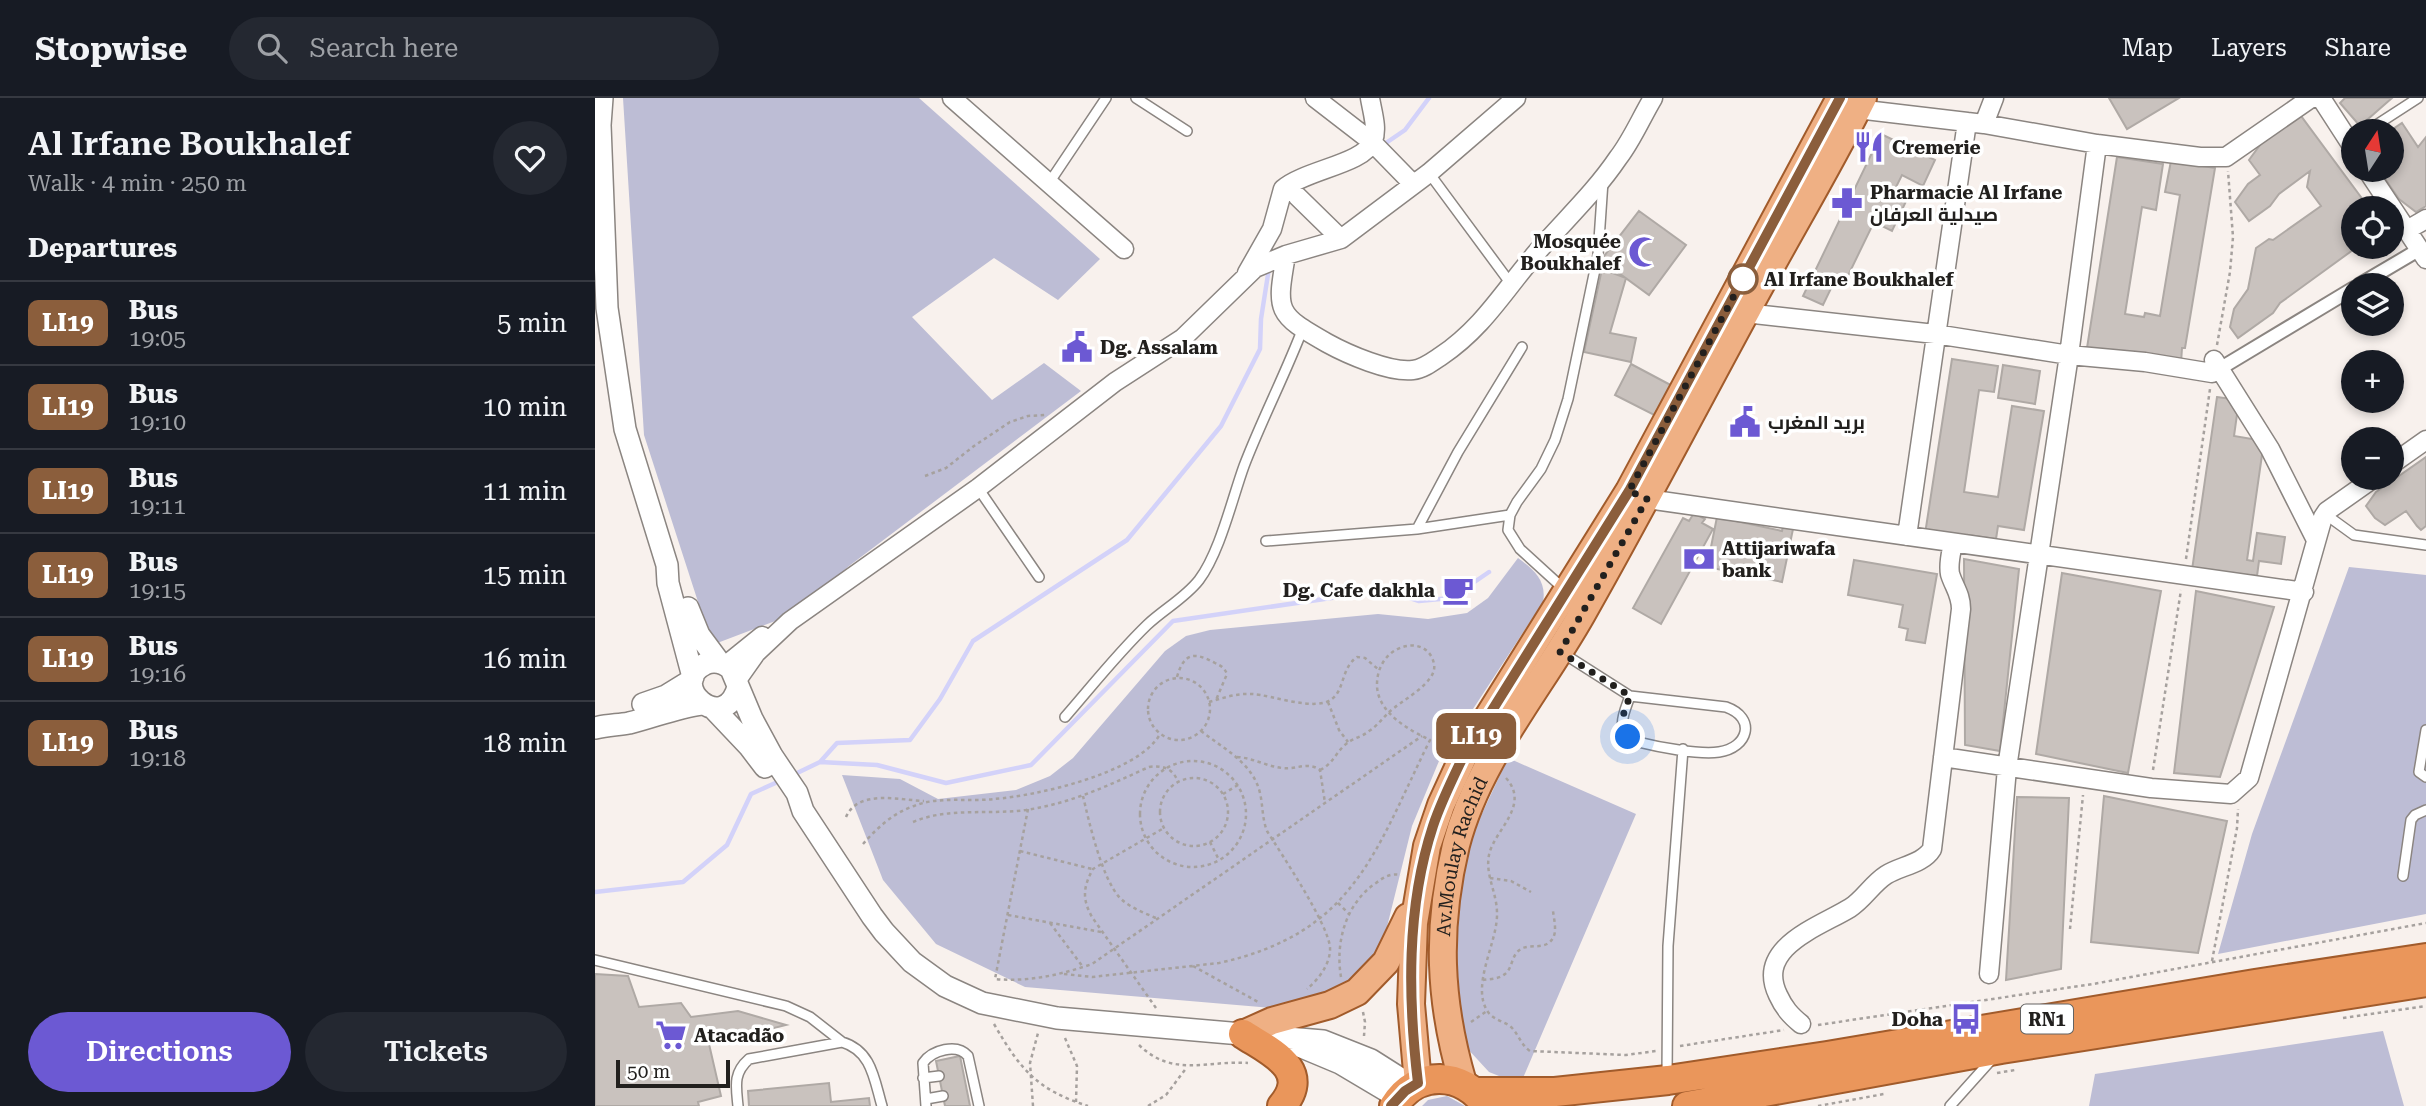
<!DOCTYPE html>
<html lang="en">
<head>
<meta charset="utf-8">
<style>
  body { margin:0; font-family:"Roboto Serif",Cairo,serif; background:#242831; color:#f1f3f6; height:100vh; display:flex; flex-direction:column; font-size:26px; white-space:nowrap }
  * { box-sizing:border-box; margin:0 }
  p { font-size:23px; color:#9ea1a6 }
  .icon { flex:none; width:38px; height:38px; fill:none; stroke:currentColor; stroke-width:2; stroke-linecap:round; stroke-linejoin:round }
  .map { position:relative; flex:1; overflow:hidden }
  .side { display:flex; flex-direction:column; background:#171b24; width:595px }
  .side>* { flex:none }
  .badge { padding:0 14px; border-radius:10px; font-size:24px; line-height:46px }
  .needle { width:46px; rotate:12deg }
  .tools { position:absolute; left:1746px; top:21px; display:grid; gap:14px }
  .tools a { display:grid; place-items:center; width:63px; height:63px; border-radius:50%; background:#171b24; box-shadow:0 4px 10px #0003; font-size:35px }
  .scale { position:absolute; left:21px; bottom:18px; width:114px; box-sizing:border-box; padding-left:7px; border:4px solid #22201e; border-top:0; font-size:19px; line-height:24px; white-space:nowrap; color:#22201e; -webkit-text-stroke:5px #fff; paint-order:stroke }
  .you { position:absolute; width:35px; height:35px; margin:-18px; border:5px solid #fff; border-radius:50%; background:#1a73e8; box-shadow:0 0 0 10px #1a73e833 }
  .map>.badge { position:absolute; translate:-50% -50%; box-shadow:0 0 0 4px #fff }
  h2 { padding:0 28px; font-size:26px; line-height:63px }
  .round { display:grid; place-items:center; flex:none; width:74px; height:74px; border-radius:37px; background:#242831 }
  .overview { display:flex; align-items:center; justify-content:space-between; height:119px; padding:0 28px }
  h1 { font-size:33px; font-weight:600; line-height:52px }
  .cta { display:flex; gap:14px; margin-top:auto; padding:14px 28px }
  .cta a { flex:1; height:80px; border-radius:42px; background:#6c59d3; color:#fff; font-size:28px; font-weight:600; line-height:80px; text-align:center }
  .cta a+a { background:#242831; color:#f1f3f6 }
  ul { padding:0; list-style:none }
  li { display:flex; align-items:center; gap:21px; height:84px; padding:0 28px; border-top:2px solid #363941 }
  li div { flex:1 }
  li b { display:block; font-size:26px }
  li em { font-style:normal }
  li .badge { min-width:77px; font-weight:700; text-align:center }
  header { display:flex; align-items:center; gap:42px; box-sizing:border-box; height:98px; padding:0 35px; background:#171b24; border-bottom:2px solid #363941 }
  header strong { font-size:33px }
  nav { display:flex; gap:38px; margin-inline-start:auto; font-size:24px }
  .search { width:490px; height:63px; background:#242831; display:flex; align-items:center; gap:18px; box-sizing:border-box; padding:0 24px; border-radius:38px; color:#9ea1a6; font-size:26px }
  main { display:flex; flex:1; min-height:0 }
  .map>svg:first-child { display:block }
  .green { fill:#bdbdd5 }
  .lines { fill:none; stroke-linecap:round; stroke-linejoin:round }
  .stream { stroke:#d3d2f9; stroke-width:4.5 }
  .building { fill:#c9c2be; stroke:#afa9a5; stroke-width:2 }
  .service-casing { stroke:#8b8581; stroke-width:12 }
  .pedestrian-casing { stroke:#8b8581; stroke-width:16 }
  .minor-casing { stroke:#8b8581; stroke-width:21 }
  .tertiary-casing { stroke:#8b8581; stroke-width:24 }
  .primary-casing { stroke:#a15b2b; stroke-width:30 }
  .trunk-casing { stroke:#a15b2b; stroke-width:32 }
  .path { stroke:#a6a19e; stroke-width:2.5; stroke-dasharray:3.5 3.5; stroke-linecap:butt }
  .service { stroke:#fff; stroke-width:9 }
  .pedestrian { stroke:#fff; stroke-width:12 }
  .minor { stroke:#fff; stroke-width:18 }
  .tertiary { stroke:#fff; stroke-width:21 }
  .primary { stroke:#efb084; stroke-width:26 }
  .trunk { stroke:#ea965b; stroke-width:28 }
  .line-casing { stroke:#fff; stroke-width:16 }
  .line { stroke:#8b5e3c; stroke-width:10 }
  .walk { stroke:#22201e; stroke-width:7; stroke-dasharray:0 12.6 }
  .stop-dot { fill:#fff; stroke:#8b5e3c; stroke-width:3.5 }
  .labels { text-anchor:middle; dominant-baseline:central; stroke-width:7; stroke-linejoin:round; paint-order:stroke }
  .shield { fill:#fff; stroke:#646362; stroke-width:2 }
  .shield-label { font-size:18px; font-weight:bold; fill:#22201e }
  .poi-label { font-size:19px; font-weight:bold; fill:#22201e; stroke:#fff; text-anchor:start }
  .stop-label { font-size:19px; font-weight:bold; fill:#22201e; stroke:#fff; text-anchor:start }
  .street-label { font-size:19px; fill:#22201e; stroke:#fff }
</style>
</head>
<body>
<header>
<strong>Stopwise</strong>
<div class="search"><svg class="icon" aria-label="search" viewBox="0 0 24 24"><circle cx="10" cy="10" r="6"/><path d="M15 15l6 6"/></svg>Search here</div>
<nav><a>Map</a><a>Layers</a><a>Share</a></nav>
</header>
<main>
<section class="side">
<div class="overview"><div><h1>Al Irfane Boukhalef</h1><p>Walk · 4 min · 250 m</p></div><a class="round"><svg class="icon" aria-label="heart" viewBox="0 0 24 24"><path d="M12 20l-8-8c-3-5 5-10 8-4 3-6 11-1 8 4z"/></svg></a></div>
<h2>Departures</h2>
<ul>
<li><span class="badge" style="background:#8b5e3c;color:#fff">LI19</span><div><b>Bus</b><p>19:05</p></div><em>5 min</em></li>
<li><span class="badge" style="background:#8b5e3c;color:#fff">LI19</span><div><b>Bus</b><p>19:10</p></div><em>10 min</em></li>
<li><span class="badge" style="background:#8b5e3c;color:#fff">LI19</span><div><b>Bus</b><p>19:11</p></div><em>11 min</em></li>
<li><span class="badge" style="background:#8b5e3c;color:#fff">LI19</span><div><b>Bus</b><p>19:15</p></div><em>15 min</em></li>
<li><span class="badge" style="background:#8b5e3c;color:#fff">LI19</span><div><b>Bus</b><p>19:16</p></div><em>16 min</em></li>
<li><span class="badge" style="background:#8b5e3c;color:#fff">LI19</span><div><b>Bus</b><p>19:18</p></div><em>18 min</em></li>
</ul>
<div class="cta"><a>Directions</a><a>Tickets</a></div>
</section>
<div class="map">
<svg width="1831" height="1008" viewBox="0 0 1831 1008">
  <rect width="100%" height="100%" fill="#f8f1ed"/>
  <!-- green -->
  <path class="green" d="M28 0H324L505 161 463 202 399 160 317 219 397 302 449 265 486 293 254 468 199 516 117 547 49 337Z
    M923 460C939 472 952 483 948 504L844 663 817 728 787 849 760 884 688 911 430 889 341 846 288 782 247 677 305 681 343 701 421 692 455 678 478 660 570 553 591 538 615 532 783 516 833 521 872 515 893 500Z
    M1754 469 1831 477V816L1623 856 1657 736Z
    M913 660 1041 716 928 980H909L894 974 871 949 855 857 867 772 877 737Z
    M1788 933 1809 1008H1494L1500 976Z
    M852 998 870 1008H827L833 1002Z"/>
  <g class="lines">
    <!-- stream -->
    <path class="stream" d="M788 47 810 32 834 0
      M225 664 242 645 315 642 345 601 378 543 532 442 626 328 665 251 666 221 674 170
      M198 677 225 664 282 667 351 685 436 667 578 523 791 492 824 503 856 500 894 474
      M0 794 88 784 132 747 156 696 187 682"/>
  </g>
  <!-- building -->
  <path class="building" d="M1514 0H1584L1532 31Z
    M1750 0H1797L1765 28 1745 5Z
    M1702 17 1706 18 1774 110H1759V149H1762L1685 205 1678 215 1643 240 1635 229 1639 211 1653 191 1661 150 1674 141 1678 142 1726 108 1712 89 1715 73 1684 96 1675 108 1654 123 1640 104 1653 86 1665 77 1654 62 1668 43Z
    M1807 25 1823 49 1831 39V108L1821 114 1804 101 1784 72H1797V33H1795Z
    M1286 36 1340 62 1328 88 1307 77 1300 91 1314 97 1297 133 1279 124 1249 186 1240 182 1228 207 1208 198Z
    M1522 59 1568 66 1561 112 1547 109 1530 216 1549 219 1550 215 1565 218 1585 97 1570 94 1576 63 1620 70 1590 250H1587L1586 265 1492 250Z
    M1044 113 1091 147 1054 197 1006 162Z
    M1007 171 1031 180 1015 235 1041 240 1036 264 989 254Z
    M1357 261 1403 268 1399 294 1384 292 1369 394 1403 399 1417 308 1449 313 1429 432 1403 428 1401 441 1373 437V443L1330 436Z
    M1036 266 1085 292 1069 322 1020 297Z
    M1408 267 1445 273 1440 306 1403 300Z
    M1622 299 1644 302 1639 338 1669 343 1652 462 1658 463 1662 435 1690 439 1686 466 1664 463 1662 478 1657 477 1656 481 1597 472Z
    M1831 359V428L1826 432 1822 428 1811 413 1790 427 1780 420 1771 408 1781 394Z
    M1099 415 1110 421 1107 425 1118 431 1066 526 1038 510 1088 420 1094 423Z
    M1122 419 1187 433 1188 429 1198 431 1187 484 1112 469Z
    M1369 461 1424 471 1405 653 1370 647Z
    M1259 462 1342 476 1330 545 1311 542 1313 531 1304 529 1308 507 1253 497Z
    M1467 475 1566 493 1533 675 1441 656Z
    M1601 493 1679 509 1625 679 1579 675Z
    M1509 698 1632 723 1603 855 1496 844Z
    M1422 699 1474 700 1466 871 1411 882Z
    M0 876 33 878 44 909 86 905 96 919 143 913 191 927 114 946 126 998 103 1004 104 1008H0Z
    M365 958 375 1008H350L341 963Z
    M234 985 236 1004 274 1000 275 1008H154L153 993Z"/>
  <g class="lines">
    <defs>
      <path id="service" d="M541 0 592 33
        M1772 33 1823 0
        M834 75 916 186
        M454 85 511 0
        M383 390 444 479
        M1730 416 1759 437 1831 447
        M822 431 863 354 927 249
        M671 443 822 431 915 417
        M970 492 925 451 913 432 915 417 922 404 946 371 960 342 973 301 1003 157 1008 83
        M966 554 1035 598 1131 609C1162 620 1153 650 1124 654 1104 657 1063 649 1043 644 1019 633 1028 618 1035 598
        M470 619C497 588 522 556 552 527 569 511 590 500 604 482 625 454 637 401 649 368 667 321 690 277 708 230
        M1831 632 1824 674 1831 679
        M1808 778 1816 722 1820 717 1831 712
        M0 862 191 908 215 919 247 944
        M1072 978 1073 848 1088 651
        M328 980 344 978
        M331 1001 348 998
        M143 1008C141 988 138 975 154 961L247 944C277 953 279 981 287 1008
        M331 1008 328 965C337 952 362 945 373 958L384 1008
        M1355 1008 1398 960"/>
      <path id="pedestrian" d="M1764 187 1825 151
        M1626 270 1759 190"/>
      <path id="minor" d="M357 0 529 151
        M720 0 777 44 818 86
        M1726 0 1759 51
        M1262 11 1389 26 1502 46 1605 59H1631L1716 0
        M1389 26 1399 0
        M1772 72 1831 161
        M702 98 746 141
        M1812 132 1831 121
        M691 157C681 214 681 216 732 245 752 256 795 275 818 272 828 271 837 264 846 258 889 229 910 191 943 153 970 122 1000 94 1023 60 1037 42 1046 20 1058 0
        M652 175 677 131 688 91C710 72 769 66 778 43 783 30 777 13 775 0
        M1150 215 1340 236 1474 257 1550 264 1617 275
        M1619 262 1675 351 1721 442
        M1797 366 1831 342
        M1044 397 1052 401 1709 494
        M1312 438 1372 24
        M131 567 167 538
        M142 582 161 555 195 523 383 390 520 284 588 240 660 170 691 157 746 141 834 75 921 0
        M1348 659 1556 690 1636 696 1654 680 1728 419 1732 413 1779 380
        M1394 876 1412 670 1474 257 1502 46
        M1206 926C1195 917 1189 910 1183 897 1160 849 1224 829 1255 810 1269 801 1277 786 1291 777 1305 768 1328 766 1337 751L1366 511C1366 496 1359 489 1355 476 1353 465 1356 456 1358 445"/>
      <path id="tertiary" d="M7 0 5 27 12 210 30 331 72 467 73 485 98 579
        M93 510 104 537 124 564
        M143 589C129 639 70 586 110 566 119 562 129 565 136 571L157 621 177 658 202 695 208 713 277 818 289 834 317 864 350 888 387 905 462 920 728 943 776 962 817 988
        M48 606 71 598 97 582
        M118 610 154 648 170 669
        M0 630C12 627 23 627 34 625 59 619 82 609 107 606
        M702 947 745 965 804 1000"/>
      <g id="primary">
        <path d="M648 936 677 923 735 907 762 894 791 864 813 819"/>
        <path d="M823 985 816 906 819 825 832 748 846 707 868 659 1034 393 1245 0"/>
        <path id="s1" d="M868 985C844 903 841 831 861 747 883 662 944 592 987 516 1044 416 1097 313 1152 212 1190 141 1232 72 1268 0"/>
      </g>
      <path id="trunk" d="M648 936C674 953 718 971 687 1008
        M881 994H960L1073 982 1232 958 1660 886 1831 860
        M799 1008C821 971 869 973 891 1008
        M1092 1008 1406 951 1831 884"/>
    </defs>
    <!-- service casing -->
    <use href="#service" class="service-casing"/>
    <!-- pedestrian casing -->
    <use href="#pedestrian" class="pedestrian-casing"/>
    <!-- minor casing -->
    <use href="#minor" class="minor-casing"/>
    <!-- tertiary casing -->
    <use href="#tertiary" class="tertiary-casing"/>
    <!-- primary casing -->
    <use href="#primary" class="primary-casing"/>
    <!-- trunk casing -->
    <use href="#trunk" class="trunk-casing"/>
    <!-- path -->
    <path class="path" d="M1622 247 1635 174 1638 139 1633 73
      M330 378 351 370 379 348 415 324 433 318 450 317
      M1591 461 1615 291
      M582 579C589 554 600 554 620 565 626 568 629 569 632 576L621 602
      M553 611a31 31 0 1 1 62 0a31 31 0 1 1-62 0Z
      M614 604C628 600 642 595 657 596 677 597 720 614 737 601 750 591 746 570 762 559L770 560 784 572
      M733 604 744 632 753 644
      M606 633C629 651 658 665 665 695 668 708 667 720 672 733 687 757 732 824 735 849 736 865 724 881 712 891
      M642 659C658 660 671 668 687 670 701 672 713 663 725 672L730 705
      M545 716a53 53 0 1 1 106 0a53 53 0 1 1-106 0Z
      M1558 672 1586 492
      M911 680C936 708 899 732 894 757 890 777 902 795 902 815 903 844 875 888 893 914 899 922 908 923 915 928 924 936 925 946 935 953L1031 957 1061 953
      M565 714a34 34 0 1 1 68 0a34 34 0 1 1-68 0Z
      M628 696 643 687
      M488 698C494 724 507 781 525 800 535 810 550 815 563 821
      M433 711 400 881C434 884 465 877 497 866L827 638
      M251 719C263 691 304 702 329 703
      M318 724C353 709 394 717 431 712 477 705 512 688 554 669 567 667 578 670 583 684
      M615 744 624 762
      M268 746C282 730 298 715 319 708 343 698 373 704 399 701 441 698 544 675 565 636
      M425 753 497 771
      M895 780 916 783 936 794
      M743 805 754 816
      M413 817 506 834
      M455 825 488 869
      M1475 831 1488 697
      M1617 863 1642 730 1643 711
      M598 868 665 905
      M469 876 497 879 624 865C760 835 780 753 835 642 814 632 783 615 782 588 781 545 833 534 839 566 843 585 805 603 793 615 787 621 782 628 774 633 767 639 758 640 751 646 741 654 738 666 725 672
      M746 879C740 844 751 805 781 785 789 779 795 775 806 777
      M888 882C895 881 904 881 910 876 919 869 915 856 928 850 938 846 951 852 958 840 962 833 959 821 958 813
      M561 910 497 819C487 801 488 789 498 771L569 730
      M768 914 770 924 769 938
      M1748 920 1831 908
      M876 924 892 913
      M399 926C425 971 442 992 493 1008
      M1223 927 1498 886 1831 825
      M470 940 482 968 481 1004
      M544 947C578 980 612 962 653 965
      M1085 948 1189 932
      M1402 975 1420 972
      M438 1008 435 965 443 935
      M553 1008 571 997 592 969
      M1223 1008 1289 996"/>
    <!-- service -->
    <use href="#service" class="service"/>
    <!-- pedestrian -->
    <use href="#pedestrian" class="pedestrian"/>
    <!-- minor -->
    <use href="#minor" class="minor"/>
    <!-- tertiary -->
    <use href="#tertiary" class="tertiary"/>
    <!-- primary -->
    <use href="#primary" class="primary"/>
    <!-- trunk -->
    <use href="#trunk" class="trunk"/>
  </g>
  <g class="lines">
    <defs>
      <path id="line" d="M796 1008 810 993 823 985C813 901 811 810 838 728 846 704 857 682 868 659L1034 393 1245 0"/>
    </defs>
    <!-- line casing -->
    <use href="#line" class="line-casing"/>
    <!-- line -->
    <use href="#line" class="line"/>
    <!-- walk -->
    <path class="walk" d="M1033 639C1022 626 1030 612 1035 598L965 554 1052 401 1034 393 1148 181"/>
  </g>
  <!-- icons -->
  <defs>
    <symbol id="restaurant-bare" viewBox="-9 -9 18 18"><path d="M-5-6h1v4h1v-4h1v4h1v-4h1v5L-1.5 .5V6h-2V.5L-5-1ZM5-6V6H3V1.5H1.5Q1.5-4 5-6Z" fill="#6c59d3" stroke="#fff" stroke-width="2.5" paint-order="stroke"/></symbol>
    <symbol id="pharmacy-bare" viewBox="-9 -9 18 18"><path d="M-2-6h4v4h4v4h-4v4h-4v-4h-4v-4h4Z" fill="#6c59d3" stroke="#fff" stroke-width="2.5" paint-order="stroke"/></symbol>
    <symbol id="mosque-bare" viewBox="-9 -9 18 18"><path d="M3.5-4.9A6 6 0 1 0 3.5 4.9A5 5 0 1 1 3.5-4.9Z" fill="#6c59d3" stroke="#fff" stroke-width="2.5" paint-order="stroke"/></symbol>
    <symbol id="civic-bare" viewBox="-9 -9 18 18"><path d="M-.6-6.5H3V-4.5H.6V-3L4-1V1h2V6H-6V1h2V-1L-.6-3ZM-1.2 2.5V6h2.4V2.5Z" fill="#6c59d3" stroke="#fff" stroke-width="2.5" paint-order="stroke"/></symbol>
    <symbol id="bank-bare" viewBox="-9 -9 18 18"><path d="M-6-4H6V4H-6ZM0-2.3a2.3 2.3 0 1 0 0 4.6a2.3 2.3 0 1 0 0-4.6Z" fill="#6c59d3" stroke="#fff" stroke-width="2.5" paint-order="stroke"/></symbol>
    <symbol id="cafe-bare" viewBox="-9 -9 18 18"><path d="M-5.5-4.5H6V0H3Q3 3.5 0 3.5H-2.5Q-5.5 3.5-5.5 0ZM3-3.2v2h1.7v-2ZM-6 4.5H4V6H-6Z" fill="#6c59d3" stroke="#fff" stroke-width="2.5" paint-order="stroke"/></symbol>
    <symbol id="bus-bare" viewBox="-9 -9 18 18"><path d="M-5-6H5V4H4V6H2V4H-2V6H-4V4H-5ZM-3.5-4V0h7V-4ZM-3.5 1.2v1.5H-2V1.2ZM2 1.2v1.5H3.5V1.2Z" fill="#6c59d3" stroke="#fff" stroke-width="2.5" paint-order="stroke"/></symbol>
    <symbol id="supermarket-bare" viewBox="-9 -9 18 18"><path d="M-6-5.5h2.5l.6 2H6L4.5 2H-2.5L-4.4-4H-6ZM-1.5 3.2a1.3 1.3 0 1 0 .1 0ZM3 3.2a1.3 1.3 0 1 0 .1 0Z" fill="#6c59d3" stroke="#fff" stroke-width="2.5" paint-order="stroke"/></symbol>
  </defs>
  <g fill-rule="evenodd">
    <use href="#restaurant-bare" x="1252" y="27" width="44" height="44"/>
    <use href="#pharmacy-bare" x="1230" y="83" width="44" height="44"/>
    <use href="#mosque-bare" x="1027" y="132" width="44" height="44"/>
    <use href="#civic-bare" x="460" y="227" width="44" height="44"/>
    <use href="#civic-bare" x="1128" y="302" width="44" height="44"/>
    <use href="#bank-bare" x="1082" y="439" width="44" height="44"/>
    <use href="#cafe-bare" x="841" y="470" width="44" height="44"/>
    <use href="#bus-bare" x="1349" y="899" width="44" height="44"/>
    <use href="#supermarket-bare" x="54" y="915" width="44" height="44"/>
  </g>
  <!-- markers -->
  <circle class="stop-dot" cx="1148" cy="181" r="14"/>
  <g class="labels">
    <!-- shield labels -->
    <rect class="shield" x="1426" y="906.5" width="52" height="29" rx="5"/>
    <g class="shield-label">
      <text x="1452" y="921">RN1</text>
    </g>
    <!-- poi labels -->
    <g class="poi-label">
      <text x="1297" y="49">Cremerie</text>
      <text x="1275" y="94">Pharmacie Al Irfane<tspan x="1275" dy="22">صيدلية العرفان</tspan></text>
      <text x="1026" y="143" text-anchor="end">Mosquée<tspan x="1026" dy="22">Boukhalef</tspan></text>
      <text x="505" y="249">Dg. Assalam</text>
      <text x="1173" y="324">بريد المغرب</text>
      <text x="1127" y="450">Attijariwafa<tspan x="1127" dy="22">bank</tspan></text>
      <text x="840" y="492" text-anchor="end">Dg. Cafe dakhla</text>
      <text x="1348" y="921" text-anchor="end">Doha</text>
      <text x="99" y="937">Atacadão</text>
    </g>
    <!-- stop labels -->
    <g class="stop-label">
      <text x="1169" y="181">Al Irfane Boukhalef</text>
    </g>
    <!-- street labels -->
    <g class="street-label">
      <text stroke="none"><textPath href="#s1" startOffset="231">Av.Moulay Rachid</textPath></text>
    </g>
  </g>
</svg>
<div class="tools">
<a><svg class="needle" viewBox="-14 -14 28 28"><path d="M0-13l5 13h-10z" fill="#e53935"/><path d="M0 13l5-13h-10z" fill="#9ea1a6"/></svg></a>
<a><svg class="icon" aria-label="locate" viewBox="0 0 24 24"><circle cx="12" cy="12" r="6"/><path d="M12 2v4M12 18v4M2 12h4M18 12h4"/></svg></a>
<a><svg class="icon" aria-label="layers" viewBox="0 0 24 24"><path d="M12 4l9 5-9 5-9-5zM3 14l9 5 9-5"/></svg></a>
<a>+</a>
<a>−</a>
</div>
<div class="scale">50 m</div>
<div class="you" style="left:1033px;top:639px"></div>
<b class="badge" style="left:881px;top:638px;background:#8b5e3c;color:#fff">LI19</b>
</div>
</main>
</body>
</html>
